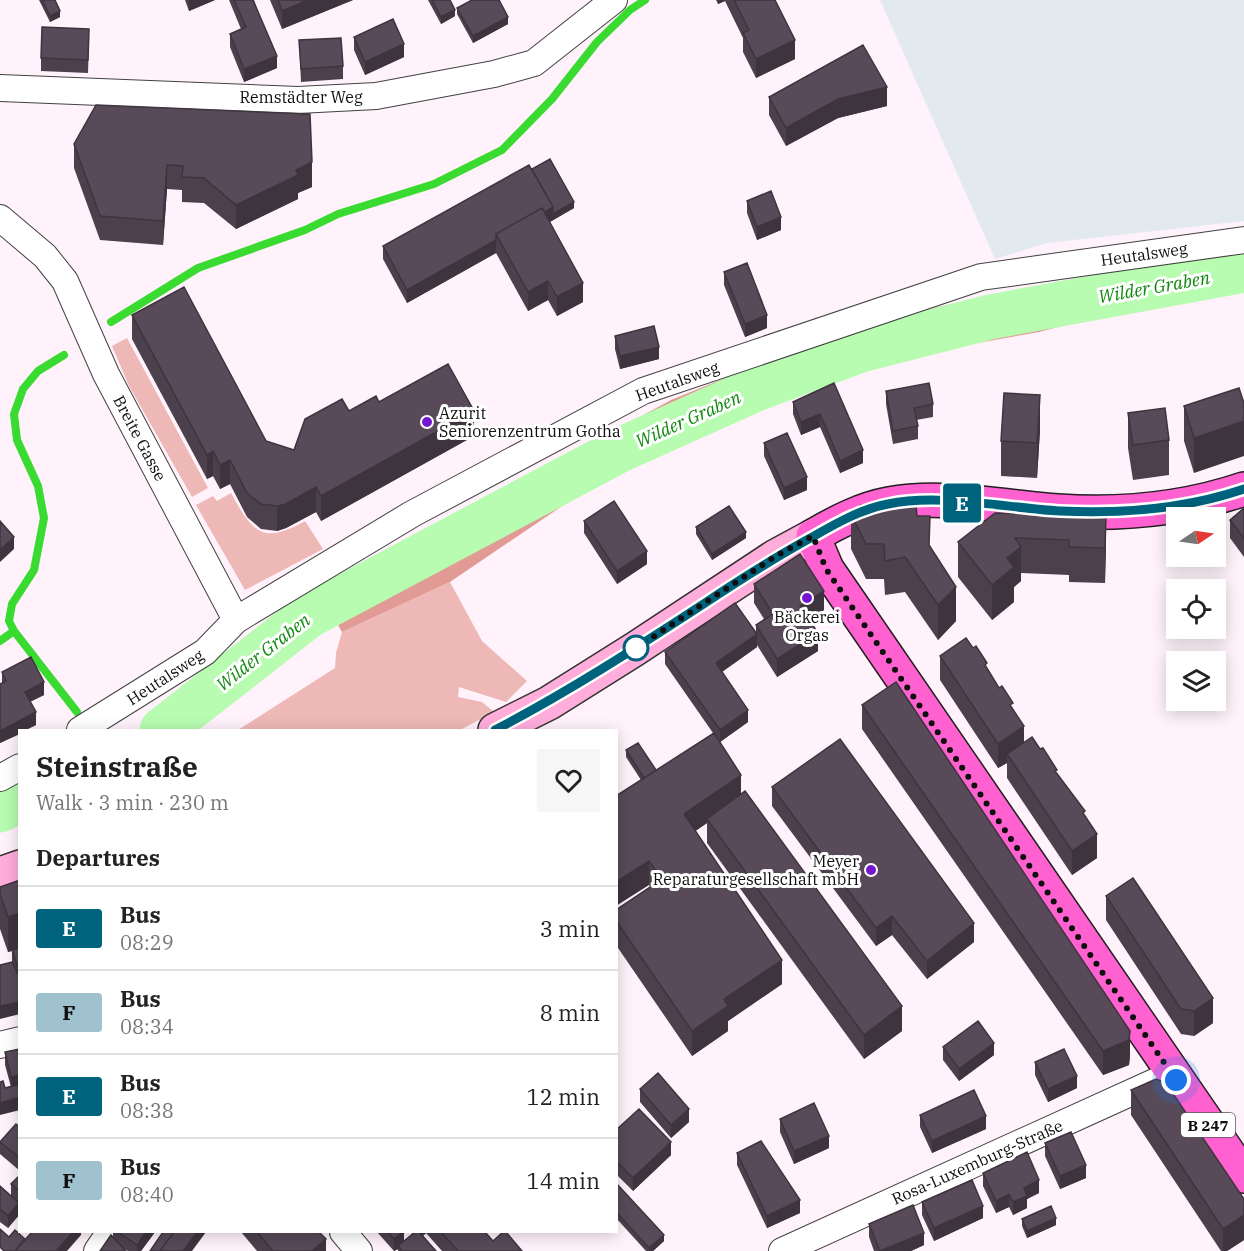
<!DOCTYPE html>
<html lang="en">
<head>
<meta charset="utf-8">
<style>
  body { margin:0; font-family:"IBM Plex Serif",serif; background:#f6f6f6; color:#222; height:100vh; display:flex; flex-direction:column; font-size:22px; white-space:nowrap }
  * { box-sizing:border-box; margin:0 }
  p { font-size:20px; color:#767676 }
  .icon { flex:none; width:33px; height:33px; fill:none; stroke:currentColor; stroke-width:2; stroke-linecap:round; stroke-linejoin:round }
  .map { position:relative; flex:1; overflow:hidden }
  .details { position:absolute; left:18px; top:729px; width:600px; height:504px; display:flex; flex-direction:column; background:#fff; border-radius:0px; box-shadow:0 3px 15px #0003 }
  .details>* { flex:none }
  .badge { padding:0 12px; border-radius:4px; font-size:21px; line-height:39px }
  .needle { width:39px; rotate:77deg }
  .buttons { position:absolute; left:1166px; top:507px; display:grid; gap:12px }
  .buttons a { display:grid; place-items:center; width:60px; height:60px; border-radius:0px; background:#fff; box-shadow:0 3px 15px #0003; font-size:30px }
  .you { position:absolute; width:30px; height:30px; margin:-15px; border:4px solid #fff; border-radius:50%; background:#1a73e8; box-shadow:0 0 0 9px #1a73e833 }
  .map>.badge { position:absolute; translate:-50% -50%; box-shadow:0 0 0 3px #fff }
  h2 { padding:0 18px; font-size:22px; line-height:54px }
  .round { display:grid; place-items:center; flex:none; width:63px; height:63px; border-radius:0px; background:#f6f6f6 }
  .head { display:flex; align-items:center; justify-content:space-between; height:102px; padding:0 18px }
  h1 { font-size:28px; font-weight:700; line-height:45px }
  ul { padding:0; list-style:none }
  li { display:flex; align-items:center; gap:18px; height:84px; padding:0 18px; border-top:2px solid #e0e0e0 }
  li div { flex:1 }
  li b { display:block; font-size:22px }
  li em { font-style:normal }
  li .badge { min-width:66px; font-weight:700; text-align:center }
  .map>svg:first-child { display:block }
  .industrial { fill:#e3eaef }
  .green { fill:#eeb8b6 }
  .forest { fill:#e19b94 }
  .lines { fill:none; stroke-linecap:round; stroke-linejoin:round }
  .stream { stroke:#39db30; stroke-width:8 }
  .river { stroke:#b7fcb0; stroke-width:45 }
  .street-casing { stroke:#424242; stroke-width:28 }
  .secondary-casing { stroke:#313131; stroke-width:36 }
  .primary-casing { stroke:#202020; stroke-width:36 }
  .street { stroke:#fff; stroke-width:26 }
  .secondary { stroke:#ffaddb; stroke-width:33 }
  .primary { stroke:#ff62d0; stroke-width:33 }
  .wall { fill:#4c404d }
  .shaded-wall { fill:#3e343e }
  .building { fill:#584a59; stroke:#3e343e; stroke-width:1.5 }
  .line-casing { stroke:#fff; stroke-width:14 }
  .line { stroke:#00637d; stroke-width:9 }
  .walk { stroke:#0f0f0f; stroke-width:6; stroke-dasharray:0 10.8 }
  .poi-dot { fill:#7318cf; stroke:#fff; stroke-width:2 }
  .stop-dot { fill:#fff; stroke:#00637d; stroke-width:3 }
  .labels { text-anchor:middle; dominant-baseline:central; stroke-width:6; stroke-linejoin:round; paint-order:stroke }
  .shield { fill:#fff; stroke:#575757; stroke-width:1.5 }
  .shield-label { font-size:15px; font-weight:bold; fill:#0f0f0f }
  .street-label { font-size:16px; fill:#0f0f0f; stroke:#fff }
  .poi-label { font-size:16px; fill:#0f0f0f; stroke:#fff; text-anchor:start }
  .water-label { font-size:18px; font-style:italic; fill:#0f880c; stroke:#fff }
</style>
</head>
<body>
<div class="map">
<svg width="1244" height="1251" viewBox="0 0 1244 1251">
  <rect width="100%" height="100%" fill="#fff2fa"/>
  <!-- industrial -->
  <path class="industrial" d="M880 0H1244V221L1047 243 995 259Z"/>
  <!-- green -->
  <path class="green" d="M127 338 208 488 192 497 129 386 112 346Z
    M231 493C252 531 262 546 305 521L323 549 245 590 196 505 213 496 217 501Z
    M450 582 482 641 527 681 506 702 459 687 458 697 482 702 494 712 460 730H238L335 668 336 653 342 632Z"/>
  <!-- forest -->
  <path class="forest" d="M1244 253V284L1131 308 1039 332 866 363 769 399 633 458 450 582 342 632 320 592 671 400 794 350 937 307 1066 281Z"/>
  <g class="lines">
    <!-- stream -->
    <path class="stream" d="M111 322 198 268 305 230 338 214 434 184 502 150 552 99 597 42 630 10 645 0
      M14 631 9 621 12 604 34 570 44 518 38 486 17 440 14 414 23 389 38 371 64 355
      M0 641 14 631 77 712"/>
    <!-- river -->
    <path class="river" d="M162 730 308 616 620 450 756 389 861 350 990 317 1244 270
      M0 810 20 800"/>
    <defs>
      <path id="street" d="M0 88 298 100 376 96 494 74 534 63 614 0
        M0 218 45 256 65 281 106 374 236 620
        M80 730 205 652 236 620 412 514 643 391 981 277 1244 240
        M0 778 20 767
        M0 1045 20 1040
        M343 1232 359 1251
        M97 1251 110 1232
        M782 1251 1161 1079"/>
      <path id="secondary" d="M495 730 549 703 635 649 776 556 813 536
        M0 874 20 867"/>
      <path id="primary" d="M1244 489C1185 509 1120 515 1058 511 1005 507 941 494 889 504 862 509 837 522 813 536L827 569 1244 1176"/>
    </defs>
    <!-- street casing -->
    <use href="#street" class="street-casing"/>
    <!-- secondary casing -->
    <use href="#secondary" class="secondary-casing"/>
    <!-- primary casing -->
    <use href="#primary" class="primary-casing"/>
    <!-- street -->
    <use href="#street" class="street"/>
    <!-- secondary -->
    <use href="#secondary" class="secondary"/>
    <!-- primary -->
    <use href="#primary" class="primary"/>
  </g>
  <!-- wall -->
  <path class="wall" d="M39 0H55L60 17 50 22Z
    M185 0H215L189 11Z
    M229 0H254L277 68 244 82 230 47V34L241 29Z
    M270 0H353L282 29Z
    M428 0H450L455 16 441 24Z
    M716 0H775L795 59 756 78 743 52V38L725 1 718 4Z
    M457 8 508 24 473 43 457 14Z
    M354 37 404 57 365 75 354 50Z
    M299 40 343 66V79L301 82Z
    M89 41 88 73 41 71V58Z
    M769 97 887 106 838 118 786 146 769 115Z
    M74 144 312 187 298 193V199L236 229 204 203 182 202V190L167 189 163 245 100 240 74 168Z
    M532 169 574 208 550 222 583 302 557 316 548 300 528 311 496 253 407 303 383 259V246Z
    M747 201 781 230 757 240 747 213Z
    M724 272 767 328 745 337 724 285Z
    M132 315 266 441 294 450 349 411 379 402 474 436 321 521 316 512 286 528 277 531 261 529 247 517 230 484 220 489 213 476 207 479 132 339Z
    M615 336 659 359 620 369 615 349Z
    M834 383 863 463 840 473 820 427 801 435 793 414V402Z
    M1239 388 1194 473 1184 441V406Z
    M886 391 933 404V417L916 420 918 426V439L893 444 886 404Z
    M1128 413 1169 440V475L1133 480 1128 448Z
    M1040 430 1037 478 1001 476V441Z
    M764 443 807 490 784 500 764 456Z
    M1244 508V557L1230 538V520Z
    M851 514 917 516 930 546 956 621 938 640 905 592 885 595 884 579H866L851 549Z
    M1106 516 1105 583 1069 582V575L1021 573V581L1014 587V602L992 620 958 577V542Z
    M584 521 647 564 617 584 584 533Z
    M696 527 746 538 712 560 696 534Z
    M754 584 824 610 809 619 818 651 777 677 757 645V647L722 672 748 722 720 742 741 793 902 1031 864 1059 707 843V823L695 831 782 984 728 1021V1031L692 1056 616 945V910L650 887 649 885 641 780 626 757V750L656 771 713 733 665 664V652L756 633V625L764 619 754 603Z
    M940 656 987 669 1013 709 1024 742 1057 774 1085 816 1097 858 1072 875 1007 778V763L998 768 940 680Z
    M2 672 44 695 30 702 36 725 0 743V684L2 683Z
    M862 705 1130 1055 1129 1065 1103 1075 862 729Z
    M772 787 974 942 927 979 892 935 876 946 772 806Z
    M20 880V1014L12 962V951L8 952 0 929V887Z
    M1106 896 1213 1023 1194 1036 1181 1034 1106 920Z
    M943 1047 994 1055 959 1081 943 1060Z
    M20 1049V1110L5 1088 11 1087 5 1065V1052Z
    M1035 1062 1077 1088 1048 1102 1035 1075Z
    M640 1089 689 1122 671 1138 640 1102Z
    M1131 1090 1244 1240 1227 1251H1221L1131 1115Z
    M920 1115 986 1129 932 1153 920 1127Z
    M780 1119 829 1148 794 1164 780 1132Z
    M20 1127V1171L0 1154V1142Z
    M616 1130 671 1155 633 1191 616 1174Z
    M1045 1143 1086 1178 1060 1189 1045 1156Z
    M737 1153 800 1213 767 1228 737 1165Z
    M983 1173 1039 1193 1027 1199V1208L1013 1215 1009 1207 996 1213 983 1186Z
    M20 1175 19 1215 8 1228 0 1222V1186L11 1196V1184Z
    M616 1183 664 1241 653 1251H646L616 1218Z
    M922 1202 983 1218 934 1241 922 1215Z
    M1022 1219 1056 1225 1027 1238 1022 1226Z
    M869 1224 924 1245 911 1251H874L869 1237Z
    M113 1232H155L141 1251H128L123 1248 113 1238Z
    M241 1232H319L326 1251H257Z
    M377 1232H404V1241L413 1233 411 1232H485L493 1241 522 1251H442L426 1233 423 1236 436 1251H398V1249L394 1251Z"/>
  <!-- shaded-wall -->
  <path class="shaded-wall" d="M189 0H215L189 11Z
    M308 0H353L282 29V11Z
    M718 0H725V1L718 4Z
    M455 10V16L441 24V17Z
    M60 11V17L50 22V16Z
    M508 17V24L473 43V36Z
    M795 40V59L756 78V59Z
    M404 44V57L365 75V62Z
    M277 56V68L244 82V69Z
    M887 87V106L838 118 786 146V128L838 99Z
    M312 162V187L298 193V199L236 229V205L296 170Z
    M167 165V189L163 245V221Z
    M574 202V208L504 248 498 238 553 207Z
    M781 217V230L757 240V227Z
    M496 240V253L407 303V290Z
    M548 281V300L528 311V292Z
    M583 283V302L557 316V297Z
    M767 315V328L745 337V324Z
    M659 347V359L620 369V356Z
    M1040 395V430L1037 478V443Z
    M474 411V436L321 521V496Z
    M820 414V427L801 435V422Z
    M1244 421V456L1194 473V438Z
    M863 450V463L840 473V461Z
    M213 451V476L207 479V455Z
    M230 460V484L220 489V465Z
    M807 477V490L784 500V488Z
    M316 487V512L286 528 277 531V506Z
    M1106 516V550L1105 583V548Z
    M746 532V538L712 560V554Z
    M14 537V549L0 562V550Z
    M1021 547V581L1014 587V602L992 620V585L1007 558Z
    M647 551V564L617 584V571Z
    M956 587V621L938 640V605Z
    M824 591V610L800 625V606Z
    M818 633V651L777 677V659Z
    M757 634V647L716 676V663Z
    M44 682V695L25 704V692Z
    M748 710V722L720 742V730Z
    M36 712V725L25 730H20V734L0 743V731Z
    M1024 726V751L1007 754V763L998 768V744Z
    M741 775V800L707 819V823L684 839V814Z
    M1097 834V858L1072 875V851Z
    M649 861V885L616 906V882Z
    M20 913V948L8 952V917Z
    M892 916V935L876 946V928Z
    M974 923V942L927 979V961Z
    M782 960V984L728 1021V1031L692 1056V1031L724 999Z
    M1213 998V1023L1194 1036V1011Z
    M20 1002V1014L0 1019V1006Z
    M902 1006V1031L864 1059V1035Z
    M1130 1031V1055L1129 1065 1103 1075V1051Z
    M994 1043V1055L959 1081V1069Z
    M20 1075V1088L11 1090V1077Z
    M1077 1076V1088L1048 1102V1089Z
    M20 1097V1110L0 1115V1103Z
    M689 1109V1122L671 1138V1125Z
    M986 1116V1129L932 1153V1141Z
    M829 1136V1148L794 1164V1151Z
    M671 1142V1155L633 1191V1178Z
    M1086 1165V1178L1060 1189V1176Z
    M1039 1180V1193L1027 1199V1208L1013 1215V1202L1024 1188Z
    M1009 1194V1207L996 1213V1201Z
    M800 1200V1213L767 1228V1216Z
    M19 1203V1215L8 1228V1216Z
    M983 1206V1218L934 1241V1228Z
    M1244 1215V1240L1227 1251H1223V1229Z
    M1056 1218V1225L1027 1238V1231Z
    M73 1232H81V1235L67 1251H56Z
    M146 1232H155L141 1251H137V1245Z
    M197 1232H206L192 1251H183Z
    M398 1232H404V1243L398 1246V1249L394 1251V1239Z
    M418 1232H426V1233L418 1240Z
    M924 1233V1245L911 1251H881Z
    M664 1235V1241L653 1251H649V1248Z
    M326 1239V1251H312Z"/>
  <!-- building -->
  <path class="building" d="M42 0H55L60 11 50 16Z
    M234 0H253L277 56 244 69 230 34 246 27Z
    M278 0H308L282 11Z
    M432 0H450L455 10 441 17Z
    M472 0H499L508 17 473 36 457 8Z
    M734 0H775L795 40 756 59 743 33 749 30Z
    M393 19 404 44 365 62 354 37Z
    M42 27 89 29 88 60 41 58Z
    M341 38 343 66 301 69 299 40Z
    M863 45 887 87 838 99 786 128 769 97Z
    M96 105 310 114 312 162 296 170 298 175 236 205 204 178 182 177 183 166 167 165 163 221 100 216 74 144Z
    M550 159 574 202 553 214V207L532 169Z
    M529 165 553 207 545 212 542 208 496 234V240L407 290 383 246Z
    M771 191 781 217 757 227 747 201Z
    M542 208 583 283 557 297 548 281 528 292 496 234Z
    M747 263 767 315 745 324 724 272Z
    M184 287 266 441 294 450 305 419 342 399 349 411 376 396 379 402 448 364 474 411 321 496 316 487 286 504 277 506 261 504 247 493 230 460 220 465 213 451 207 455 132 315Z
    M654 326 659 347 620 356 615 336Z
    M834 383 863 450 840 461 820 414 801 422 793 402Z
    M929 383 933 404 914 408 918 426 893 431 886 391Z
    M1239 388 1244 403V421L1194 438 1184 406Z
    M1004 393 1040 395 1037 443 1001 441Z
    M1165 408 1169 440 1133 445 1128 413Z
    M787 433 807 477 784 488 764 443Z
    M614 501 647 551 617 571 584 521Z
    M861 505 916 506 917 516H930L929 545 956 587 938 605 905 557 885 561 884 544H866L851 514Z
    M729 506 746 532 712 554 696 527Z
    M1244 508V538L1230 520Z
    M995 513 1106 516 1105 548 1069 547V540L1015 538 1021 547 1007 558 1014 567 992 585 958 542Z
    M0 521 14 537 0 550Z
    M800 554 824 591 800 606 818 633 777 659 756 625 773 614 754 584Z
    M735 603 757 634 716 663 748 710 720 730 665 652Z
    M966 638 973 648 976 646 987 663 985 665 999 688 1002 686 1013 703 1010 705 1024 726 998 744 940 656Z
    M31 657 44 682 25 692 36 712 0 731V684L6 681 2 672Z
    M896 682 1130 1031 1129 1040 1103 1051 862 705Z
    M714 733 741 775 684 814 782 960 724 999 728 1006 692 1031 616 921V910L662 879 649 861 616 882V796Z
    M1032 737 1040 749 1043 748 1057 770 1055 771 1085 811 1083 813 1097 834 1072 851 1007 754Z
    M840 739 974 923 927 961 892 916 876 928 772 787Z
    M638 743 656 770 644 778 626 750Z
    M745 791 902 1006 864 1035 707 819Z
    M1133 878 1213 998 1194 1011 1181 1009 1106 896Z
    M20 880V913L8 917 0 894V887Z
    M20 947V974L12 950Z
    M12 962 20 978V1002L0 1006V965Z
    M978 1021 994 1043 959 1069 943 1047Z
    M20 1049V1075L11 1077 5 1052Z
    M1064 1049 1077 1076 1048 1089 1035 1062Z
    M658 1073 689 1109 671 1125 640 1089Z
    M1156 1079 1166 1083 1244 1199V1215L1223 1229 1131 1090Z
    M3 1081 5 1088 20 1084V1097L0 1103V1082Z
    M974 1090 986 1116 932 1141 920 1115Z
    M814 1103 829 1136 794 1151 780 1119Z
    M639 1109 671 1142 633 1178 616 1161V1130Z
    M16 1124 20 1127V1158L0 1142Z
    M1071 1132 1086 1165 1060 1176 1045 1143Z
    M761 1141 800 1200 767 1216 737 1153Z
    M1027 1152 1039 1180 1024 1188 1027 1196 1013 1202 1009 1194 996 1201 983 1173Z
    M20 1175V1191L11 1184Z
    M972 1180 983 1206 934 1228 922 1202Z
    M616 1183 664 1235 649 1248 616 1212Z
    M0 1186 19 1203 8 1216 0 1209Z
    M913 1205 924 1233 880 1251 869 1224Z
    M1051 1206 1056 1218 1027 1231 1022 1219Z
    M0 1229 9 1237 15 1230 25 1239 15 1251H4L0 1247Z
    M32 1232H73L56 1251H15Z
    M118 1232H146L137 1245Z
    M163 1232H174L160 1251H150Z
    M174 1232H197L183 1251H160Z
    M257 1232H319L326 1239 312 1251H273Z
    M388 1232H403L394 1239Z
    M415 1232H419L436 1251H402L398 1246Z
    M441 1232H485L493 1241 503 1232H506L522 1251H458Z
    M111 1235 126 1251H100Z"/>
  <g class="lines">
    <defs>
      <path id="line" d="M495 730C568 692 636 648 705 603 738 581 771 560 805 541 832 526 857 510 888 504 939 493 1007 508 1060 511 1122 514 1185 509 1244 489"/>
    </defs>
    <!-- line casing -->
    <use href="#line" class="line-casing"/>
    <!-- line -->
    <use href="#line" class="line"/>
    <!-- walk -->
    <path class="walk" d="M636 648 776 556 813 536 826 569 1176 1080"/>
  </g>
  <!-- markers -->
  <g class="poi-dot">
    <circle cx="427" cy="422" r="6"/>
    <circle cx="807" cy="598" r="6"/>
    <circle cx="871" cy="870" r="6"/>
  </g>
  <circle class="stop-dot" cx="636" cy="648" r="12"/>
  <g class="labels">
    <!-- shield labels -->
    <rect class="shield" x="1181" y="1113" width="54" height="24" rx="4.5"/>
    <g class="shield-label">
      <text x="1208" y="1125">B 247</text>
    </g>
    <!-- street labels -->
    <g class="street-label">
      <text x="301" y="97">Remstädter Weg</text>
      <text transform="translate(1144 254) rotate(-8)">Heutalsweg</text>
      <text transform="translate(677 381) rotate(-20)">Heutalsweg</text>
      <text transform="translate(140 438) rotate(62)">Breite Gasse</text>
      <text transform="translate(165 677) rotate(-33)">Heutalsweg</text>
      <text transform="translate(977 1162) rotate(-24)">Rosa-Luxemburg-Straße</text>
    </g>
    <!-- poi labels -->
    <g class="poi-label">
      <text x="439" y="413">Azurit<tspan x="439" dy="18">Seniorenzentrum Gotha</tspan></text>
      <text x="807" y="617" text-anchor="middle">Bäckerei<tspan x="807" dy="18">Orgas</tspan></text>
      <text x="859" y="861" text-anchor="end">Meyer<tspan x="859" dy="18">Reparaturgesellschaft mbH</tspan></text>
    </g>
    <!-- water labels -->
    <g class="water-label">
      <text transform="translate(1154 287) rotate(-10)">Wilder Graben</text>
      <text transform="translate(688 419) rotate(-24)">Wilder Graben</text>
      <text transform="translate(263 652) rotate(-38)">Wilder Graben</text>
    </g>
  </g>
</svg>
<div class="buttons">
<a><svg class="needle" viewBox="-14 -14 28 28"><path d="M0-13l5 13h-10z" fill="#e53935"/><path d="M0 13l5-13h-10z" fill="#767676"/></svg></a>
<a><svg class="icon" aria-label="locate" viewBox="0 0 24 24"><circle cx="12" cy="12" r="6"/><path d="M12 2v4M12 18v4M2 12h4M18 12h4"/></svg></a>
<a><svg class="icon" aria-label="layers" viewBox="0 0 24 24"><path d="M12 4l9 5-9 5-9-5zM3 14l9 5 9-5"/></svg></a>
</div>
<div class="you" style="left:1176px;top:1080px"></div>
<b class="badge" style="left:962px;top:503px;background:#00637d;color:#fff">E</b>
<section class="details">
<div class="head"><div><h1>Steinstraße</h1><p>Walk · 3 min · 230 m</p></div><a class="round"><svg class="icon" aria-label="heart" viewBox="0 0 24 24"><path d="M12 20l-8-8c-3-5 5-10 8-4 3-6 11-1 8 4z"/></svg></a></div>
<h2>Departures</h2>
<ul>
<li><span class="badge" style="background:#00637d;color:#fff">E</span><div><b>Bus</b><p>08:29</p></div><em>3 min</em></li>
<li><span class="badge" style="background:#a0c1ce;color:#111">F</span><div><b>Bus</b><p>08:34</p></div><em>8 min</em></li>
<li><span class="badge" style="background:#00637d;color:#fff">E</span><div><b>Bus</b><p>08:38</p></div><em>12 min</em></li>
<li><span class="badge" style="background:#a0c1ce;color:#111">F</span><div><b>Bus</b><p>08:40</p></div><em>14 min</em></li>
</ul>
</section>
</div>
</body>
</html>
